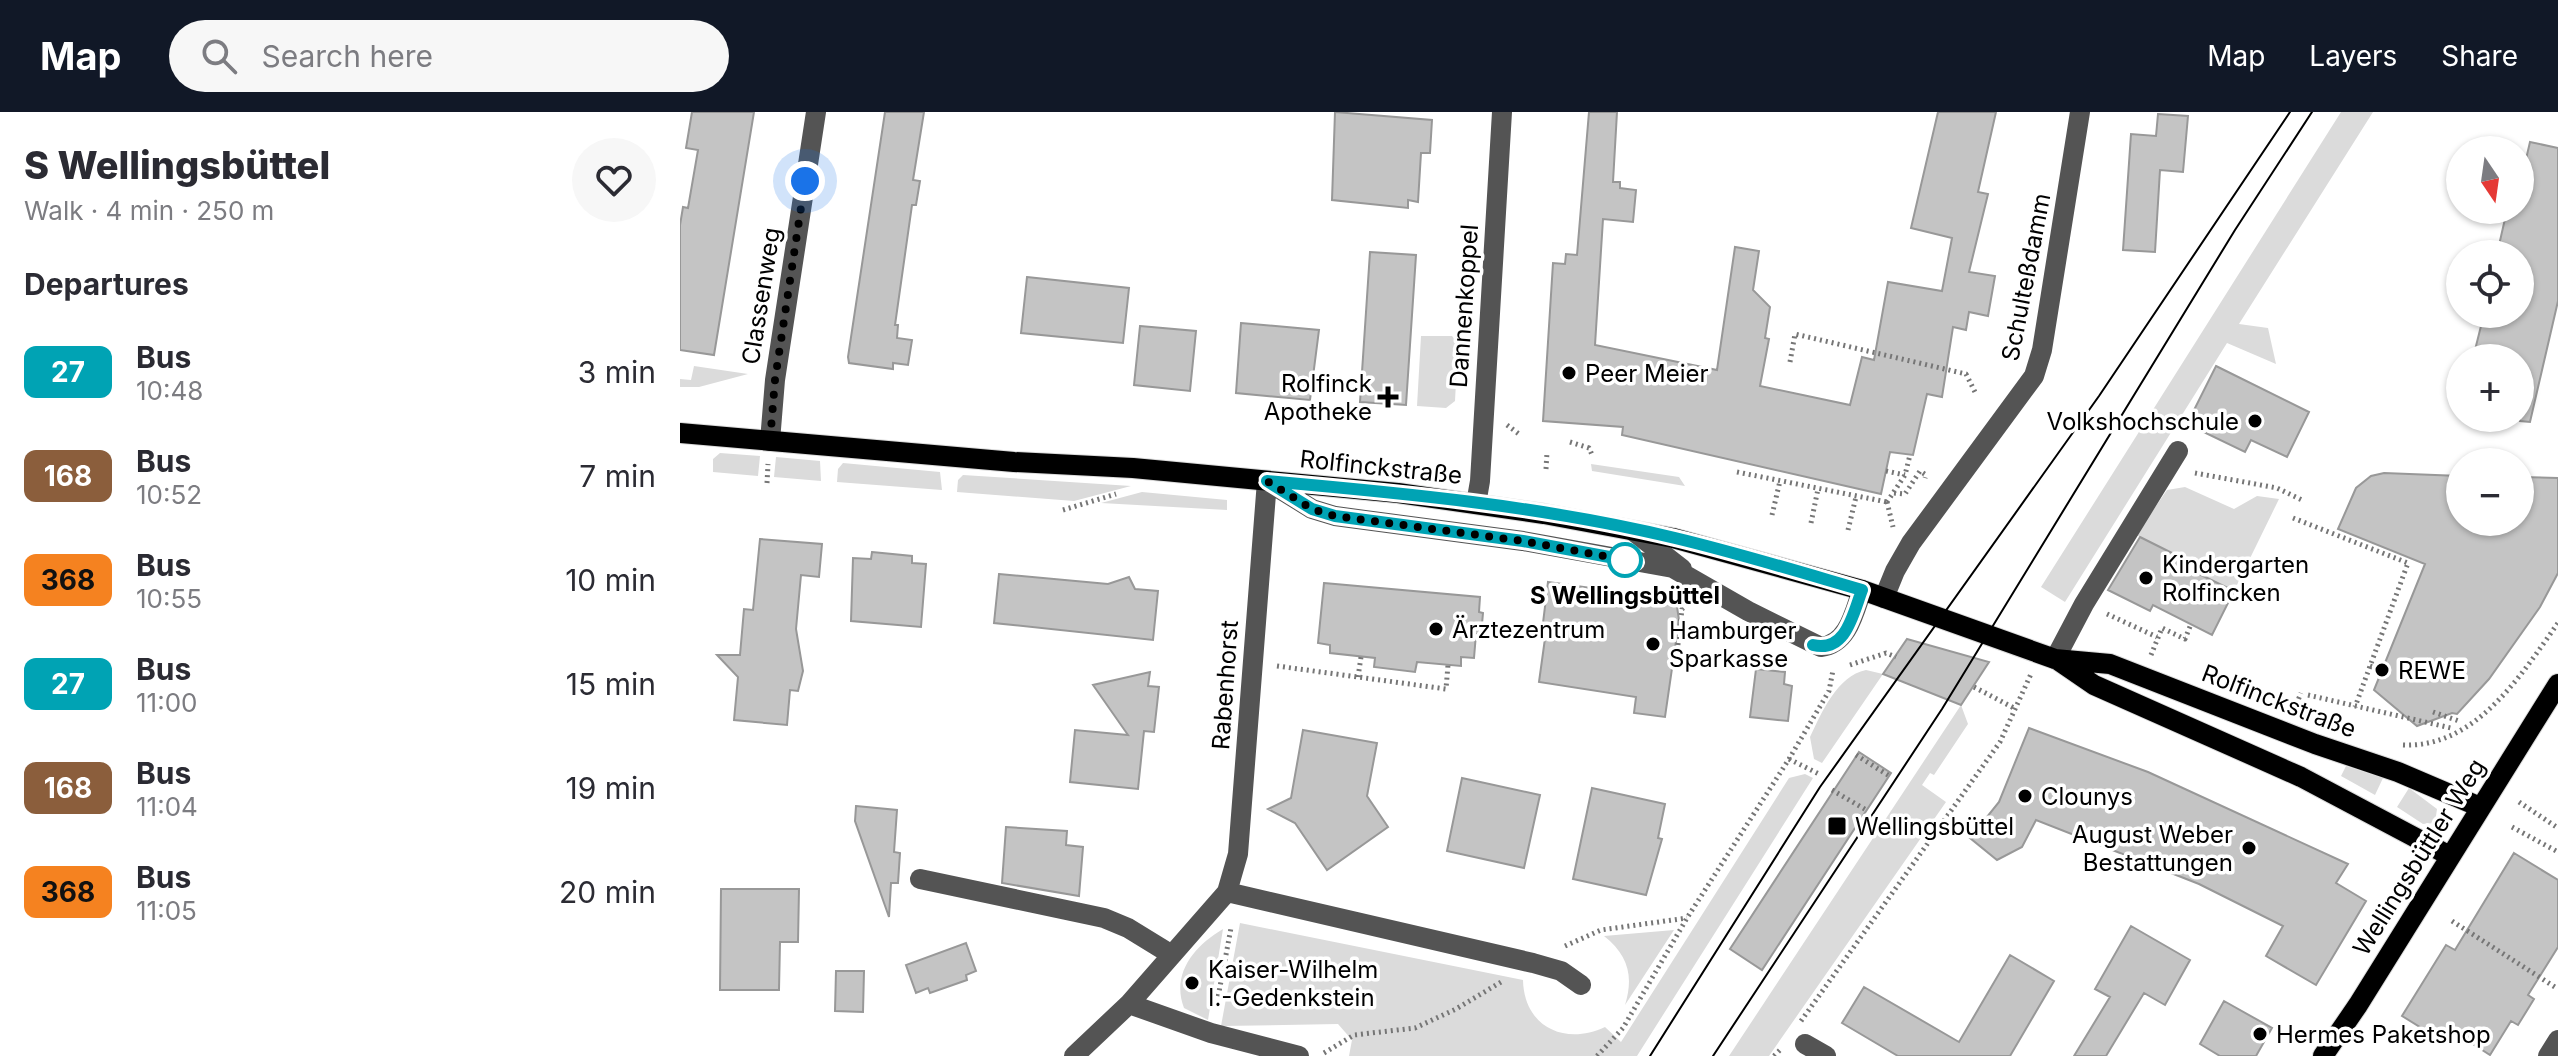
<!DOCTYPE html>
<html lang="en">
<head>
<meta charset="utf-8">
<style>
  body { margin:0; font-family:Inter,sans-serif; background:#f7f7f7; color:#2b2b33; height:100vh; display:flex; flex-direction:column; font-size:30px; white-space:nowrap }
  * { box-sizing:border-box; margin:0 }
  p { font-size:26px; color:#7c7c81 }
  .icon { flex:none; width:44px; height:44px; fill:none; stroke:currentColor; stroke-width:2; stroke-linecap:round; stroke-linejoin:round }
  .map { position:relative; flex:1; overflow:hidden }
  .sheet { display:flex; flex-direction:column; background:#fff; width:680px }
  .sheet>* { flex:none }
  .badge { padding:0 16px; border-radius:12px; font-size:28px; line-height:52px }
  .needle { width:52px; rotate:167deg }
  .fabs { position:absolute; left:1766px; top:24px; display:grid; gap:16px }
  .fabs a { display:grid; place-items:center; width:88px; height:88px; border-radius:50%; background:#fff; box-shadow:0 2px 6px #0004; font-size:40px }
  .you { position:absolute; width:40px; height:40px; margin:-20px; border:6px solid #fff; border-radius:50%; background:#1a73e8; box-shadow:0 0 0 12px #1a73e833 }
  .map>.badge { position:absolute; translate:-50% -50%; box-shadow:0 0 0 4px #fff }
  h2 { padding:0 24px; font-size:30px; line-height:72px }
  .round { display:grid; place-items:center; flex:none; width:84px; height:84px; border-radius:42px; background:#f7f7f7 }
  .headline { display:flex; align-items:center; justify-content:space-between; height:136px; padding:0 24px }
  h1 { font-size:38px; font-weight:800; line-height:60px }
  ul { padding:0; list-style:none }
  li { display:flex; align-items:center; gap:24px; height:104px; padding:0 24px }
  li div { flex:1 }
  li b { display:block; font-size:30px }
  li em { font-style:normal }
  li .badge { min-width:88px; font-weight:700; text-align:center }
  header { display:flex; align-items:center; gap:48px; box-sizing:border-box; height:112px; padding:0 40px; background:#111827; color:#fff }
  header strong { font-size:38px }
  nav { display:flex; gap:44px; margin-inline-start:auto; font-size:28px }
  .search { width:560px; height:72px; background:#f7f7f7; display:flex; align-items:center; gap:20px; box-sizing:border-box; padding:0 28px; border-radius:44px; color:#7c7c81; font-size:30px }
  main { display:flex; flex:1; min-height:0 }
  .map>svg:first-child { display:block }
  .green { fill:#dbdbdb }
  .building { fill:#c4c4c4; stroke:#989898; stroke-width:2 }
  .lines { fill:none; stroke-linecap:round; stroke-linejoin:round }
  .major-casing { stroke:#dbdbdb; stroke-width:22 }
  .path { stroke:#767676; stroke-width:5; stroke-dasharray:2 4; stroke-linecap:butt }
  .minor { stroke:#545454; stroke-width:20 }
  .major { stroke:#000; stroke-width:20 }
  .tram { stroke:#000; stroke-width:2 }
  .line-casing { stroke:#fff; stroke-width:18 }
  .line { stroke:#00a3b4; stroke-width:12 }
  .walk { stroke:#000; stroke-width:8; stroke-dasharray:0 14.4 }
  .poi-dot { fill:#000; stroke:#fff; stroke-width:3 }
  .stop-dot { fill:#fff; stroke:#00a3b4; stroke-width:4 }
  .labels { text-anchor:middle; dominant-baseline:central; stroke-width:7; stroke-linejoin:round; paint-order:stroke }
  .street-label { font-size:24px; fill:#000; stroke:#fff }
  .poi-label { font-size:24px; fill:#000; stroke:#fff; text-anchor:start }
  .stop-label { font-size:24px; font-weight:bold; fill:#000; stroke:#fff }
</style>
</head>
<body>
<header>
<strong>Map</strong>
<div class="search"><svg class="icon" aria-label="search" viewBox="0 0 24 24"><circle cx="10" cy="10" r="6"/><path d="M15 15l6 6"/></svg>Search here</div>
<nav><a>Map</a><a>Layers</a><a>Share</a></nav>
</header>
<main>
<section class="sheet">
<div class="headline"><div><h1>S Wellingsbüttel</h1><p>Walk · 4 min · 250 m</p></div><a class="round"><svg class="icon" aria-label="heart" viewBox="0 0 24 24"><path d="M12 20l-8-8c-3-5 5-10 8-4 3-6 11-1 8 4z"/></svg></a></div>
<h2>Departures</h2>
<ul>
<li><span class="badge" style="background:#00a3b4;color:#fff">27</span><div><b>Bus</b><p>10:48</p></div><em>3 min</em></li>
<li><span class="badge" style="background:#8b5e3c;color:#fff">168</span><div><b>Bus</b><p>10:52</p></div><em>7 min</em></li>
<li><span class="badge" style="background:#f58220;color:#111">368</span><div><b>Bus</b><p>10:55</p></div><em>10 min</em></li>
<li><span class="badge" style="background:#00a3b4;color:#fff">27</span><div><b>Bus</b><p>11:00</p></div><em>15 min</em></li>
<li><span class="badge" style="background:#8b5e3c;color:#fff">168</span><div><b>Bus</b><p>11:04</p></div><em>19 min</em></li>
<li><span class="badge" style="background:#f58220;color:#111">368</span><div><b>Bus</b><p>11:05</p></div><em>20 min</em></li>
</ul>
</section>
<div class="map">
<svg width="1878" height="944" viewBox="0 0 1878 944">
  <rect width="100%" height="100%" fill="#fff"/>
  <!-- green -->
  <path class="green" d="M1661 0H1693L1559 212 1588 216 1596 252 1547 231 1385 490 1361 475Z
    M741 224H772L778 232 775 289 766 296 737 294Z
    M14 254 68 262 19 275H0V267L11 268Z
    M40 341 80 344 78 364 33 360V347Z
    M96 345 140 349 141 369 94 365Z
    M163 351 260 360 262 378 157 370 158 357Z
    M911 352 999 365 1005 374 912 359Z
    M283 363 451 374 394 389 277 380 278 368Z
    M1505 375 1554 397 1577 384 1599 387 1554 479 1517 461 1520 453 1508 446 1503 454 1497 443 1456 423 1487 378Z
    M462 380 547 388V398L421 391Z
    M1186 558 1203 562 1142 651 1134 647 1130 625C1142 600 1157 564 1186 558Z
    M1281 593 1288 612 1254 663 1250 661 1242 673 1266 690 1089 944H1049Z
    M1666 654 1703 666 1695 683 1661 664Z
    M1125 662 1133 666 957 944H669L672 928 658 912 541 914 560 811 843 868C844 915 885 934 925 915L941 930 1109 666Z
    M1729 676 1757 697 1755 711 1743 712 1717 695Z
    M543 817 528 908 504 896C491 862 514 834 543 817Z
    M994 818 945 893C954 864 948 843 924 824Z"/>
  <!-- building -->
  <path class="building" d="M12 0H74L34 243 0 238V113L3 95 8 96 18 38 6 36Z
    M205 0H244L233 68 240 69 236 93H232L215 213H218L217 226 232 228 228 253 213 251V257L169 251 168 245Z
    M655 0 752 8 750 41H741L738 90 728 88V96L652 88Z
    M909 0H937L933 70H940V76L956 78 953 110 923 107 915 233 1037 258 1055 135 1079 139 1073 178 1090 195 1085 226 1089 227 1080 274 1170 293 1182 245 1194 248 1208 170 1262 179 1272 126 1231 116 1258 0H1316L1298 80 1308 82 1289 160 1315 164 1308 204 1289 200 1286 218 1273 215 1262 285 1247 282 1233 343 1210 340 1201 382 942 323 943 315 863 309 873 151 885 152 886 142 897 143Z
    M1478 2 1508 4 1503 60 1480 58 1475 140 1443 138 1451 22 1476 24Z
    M1850 30 1878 36V189L1850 310 1840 309V246H1793L1804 202H1840V142H1817L1827 98H1840V73Z
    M690 140 736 143 726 293 680 290Z
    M347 165 449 176 443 231 341 221Z
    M561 211 639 218 630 288 556 281Z
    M460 214 516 219 510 279 454 273Z
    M1536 254 1629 300 1607 345 1571 328 1565 340 1507 312Z
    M1704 361 1780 364V410H1840V365L1878 366V461L1860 495 1809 567 1777 602 1772 601 1737 614 1694 578 1745 452 1658 417 1676 376 1691 364Z
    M1460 425 1520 455 1517 461 1554 479 1532 523 1473 493 1470 499 1428 478Z
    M80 427 142 432 139 465 121 463 116 517 123 559 118 579 110 578 107 613 54 608 58 565 37 543H60L64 497 73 498Z
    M192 440 232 444V451L246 452 241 515 171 509 173 446 191 447Z
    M319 462 428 472 449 465 455 477 478 479 473 528 314 511Z
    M868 470 996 488 999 508 985 605 954 601 956 585 859 570 867 512 863 511Z
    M644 471 800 485 799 500 803 501 801 523 796 522 794 546 781 545V554L737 550 735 560 694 555 695 546 650 541V533L638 531Z
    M1227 527 1309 550 1281 593 1203 562Z
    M1076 557 1105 560 1104 572 1112 574 1108 609 1070 605Z
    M470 560 468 574 479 575 474 620 464 619 458 677 390 670 395 618 448 623 413 573Z
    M1349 616 1468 660 1668 752 1656 771 1686 789 1636 873 1586 844 1603 814 1519 772 1356 708 1342 735 1317 748 1290 726 1319 690Z
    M623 618 697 631 687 684 708 715 647 758 615 711 588 697 611 686Z
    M1179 640 1211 661 1082 858 1050 837Z
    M782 666 860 683 844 756 767 739Z
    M912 676 985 692 978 726 982 727 966 783 893 767Z
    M176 694 217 698 214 740 220 741 218 771H211L209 805 175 709Z
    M326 715 387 719 386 733 403 735 399 784 322 771Z
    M1834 741 1878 768V835L1848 883 1854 887 1838 913 1831 909 1810 943 1768 916 1761 928 1722 904 1766 833 1775 838Z
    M41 777H119L118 830H100L99 878H40Z
    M1451 814 1510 848 1485 893 1464 881 1426 944H1394L1430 885 1415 877Z
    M286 831 296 859 286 863 287 868 250 881 248 876 236 881 226 853Z
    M1330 843 1374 869 1330 944H1218L1162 911 1184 875 1279 930Z
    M156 859H184L183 900 155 899Z
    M1544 889 1592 916 1576 944H1540L1520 932Z"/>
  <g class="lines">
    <defs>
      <path id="major" d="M0 321 334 350 453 356 718 381 864 402 993 426 1182 478 1375 547 1430 552 1635 632 1718 660 1800 695
        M1379 549 1414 573 1621 665 1770 744
        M1643 944 1678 893 1878 572"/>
    </defs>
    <!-- major casing -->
    <use href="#major" class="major-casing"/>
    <!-- path -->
    <path class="path" d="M1110 250 1115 222 1286 262 1295 280
      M827 313 839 322
      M890 330 909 336 913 345
      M866 357 867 340
      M1206 359 1225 363
      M1057 360 1207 390
      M1515 361 1597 376 1622 388
      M87 371 88 352
      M1214 381 1225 382 1240 359 1246 363 1245 366
      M1207 390 1225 363 1230 343
      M1207 390 1213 415
      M383 398 436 382
      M1092 403 1100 369
      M1613 406 1728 451 1675 595
      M1131 411 1138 377
      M1168 418 1176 385
      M1008 492 1002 497 997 541 1040 546
      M1427 502 1477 525
      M1471 543 1482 516 1505 527 1511 512
      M1170 553 1206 541 1216 545
      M597 554 766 577 768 553
      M1690 554 1702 558
      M678 565 681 545
      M1294 575 1334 596
      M1628 583 1771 616
      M1614 598 1621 581
      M1753 600 1779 609
      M1723 633C1796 636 1841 563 1878 511
      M1176 643 1211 665
      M1109 647 1139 662
      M1152 678 1188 699
      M1839 690 1878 716
      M1832 715 1878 740
      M1772 809 1878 877
      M885 834 921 818 1007 806
      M536 896 551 816
      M1121 909 1320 630 1351 562
      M644 941 674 923 735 916 776 897 821 870
      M917 944 943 916 1007 806 1109 647 1149 579 1153 558
      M1094 944 1102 936"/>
    <!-- minor -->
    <path class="minor" d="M90 329 95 268 136 0
      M796 392 800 369 822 0
      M952 418 1002 457
      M1204 486 1215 459 1231 431 1354 264 1362 238 1400 0
      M1375 547 1404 492 1498 339
      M240 767 424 806 448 816 492 843
      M547 780 853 851 881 859 901 873
      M449 892 531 921 619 944
      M1125 932 1146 944
      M394 944 449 892 547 780 558 742 587 369 632 397 655 404 843 429 993 456 1068 499 1141 535C1168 532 1174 501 1182 478
      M1868 944 1878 928"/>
    <!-- major -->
    <use href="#major" class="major"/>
    <!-- tram -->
    <path class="tram" d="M970 944 1140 675 1419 284 1610 0
      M1033 944 1262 597 1555 118 1632 0"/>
  </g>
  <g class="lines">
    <defs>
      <path id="line" d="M956 450 843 429 655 404 632 397 587 369C723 381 862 394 995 426 1058 441 1120 460 1182 478 1173 502 1166 541 1133 533"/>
    </defs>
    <!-- line casing -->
    <use href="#line" class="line-casing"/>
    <!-- line -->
    <use href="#line" class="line"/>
    <!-- walk -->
    <path class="walk" d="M125 69 95 268 90 329 587 369 632 397 655 404 843 429 956 450 945 448"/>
  </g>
  <!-- markers -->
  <g class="poi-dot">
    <circle cx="889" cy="261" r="8"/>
    <path d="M704 273h8v8h8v8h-8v8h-8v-8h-8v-8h8z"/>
    <circle cx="1575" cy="309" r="8"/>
    <circle cx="1466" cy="466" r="8"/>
    <circle cx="756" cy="517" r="8"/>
    <circle cx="973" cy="532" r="8"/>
    <circle cx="1702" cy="558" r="8"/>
    <circle cx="1345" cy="684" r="8"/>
    <rect x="1147" y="704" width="20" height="20" rx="4"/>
    <circle cx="1569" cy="736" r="8"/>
    <circle cx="512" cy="871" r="8"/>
    <circle cx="1580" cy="922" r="8"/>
  </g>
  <circle class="stop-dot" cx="945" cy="448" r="16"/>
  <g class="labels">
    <!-- street labels -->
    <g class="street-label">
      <text transform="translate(1346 165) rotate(-79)">Schulteßdamm</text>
      <text transform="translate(81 184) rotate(-81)">Classenweg</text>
      <text transform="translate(784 194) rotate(-86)">Dannenkoppel</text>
      <text transform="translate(701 355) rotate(6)">Rolfinckstraße</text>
      <text transform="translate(545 573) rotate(-86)">Rabenhorst</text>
      <text transform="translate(1599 589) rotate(21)">Rolfinckstraße</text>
      <text transform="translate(1739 745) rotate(-58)">Wellingsbüttler Weg</text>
    </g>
    <!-- poi labels -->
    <g class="poi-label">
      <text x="905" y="261">Peer Meier</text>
      <text x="692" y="271" text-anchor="end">Rolfinck<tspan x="692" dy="28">Apotheke</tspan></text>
      <text x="1559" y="309" text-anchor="end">Volkshochschule</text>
      <text x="1482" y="452">Kindergarten<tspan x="1482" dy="28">Rolfincken</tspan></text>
      <text x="772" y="517">Ärztezentrum</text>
      <text x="989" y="518">Hamburger<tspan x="989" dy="28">Sparkasse</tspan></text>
      <text x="1718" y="558">REWE</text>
      <text x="1361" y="684">Clounys</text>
      <text x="1175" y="714">Wellingsbüttel</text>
      <text x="1553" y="722" text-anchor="end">August Weber<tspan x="1553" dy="28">Bestattungen</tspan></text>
      <text x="528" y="857">Kaiser-Wilhelm<tspan x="528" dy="28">I.-Gedenkstein</tspan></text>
      <text x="1596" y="922">Hermes Paketshop</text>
    </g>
    <!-- stop labels -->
    <g class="stop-label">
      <text x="945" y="483">S Wellingsbüttel</text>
    </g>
  </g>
</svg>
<div class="fabs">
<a><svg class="needle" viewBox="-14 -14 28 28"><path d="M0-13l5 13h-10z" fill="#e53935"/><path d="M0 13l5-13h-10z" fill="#7c7c81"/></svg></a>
<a><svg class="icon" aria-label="locate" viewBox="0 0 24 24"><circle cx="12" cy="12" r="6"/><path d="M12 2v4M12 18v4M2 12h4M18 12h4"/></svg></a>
<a>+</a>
<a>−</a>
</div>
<div class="you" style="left:125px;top:69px"></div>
</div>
</main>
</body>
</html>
